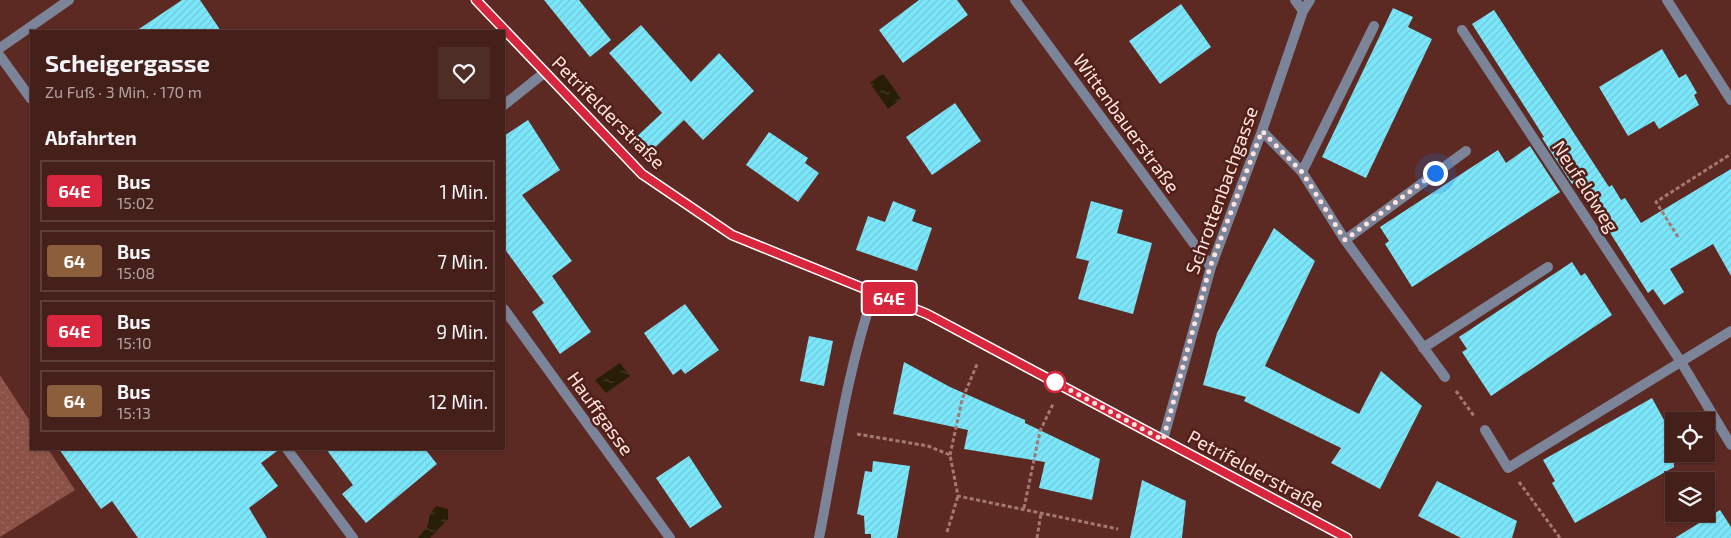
<!DOCTYPE html>
<html lang="de">
<head>
<meta charset="utf-8">
<style>
  body { margin:0; font-family:"Exo 2",sans-serif; background:#4f2d27; color:#f1f3f6; height:100vh; display:flex; flex-direction:column; font-size:19px; white-space:nowrap }
  * { box-sizing:border-box; margin:0 }
  p { font-size:16px; color:#b0a3a2 }
  .icon { flex:none; width:28px; height:28px; fill:none; stroke:currentColor; stroke-width:2; stroke-linecap:round; stroke-linejoin:round }
  .map { position:relative; flex:1; overflow:hidden }
  .details { position:absolute; left:30px; top:30px; width:475px; height:420px; display:flex; flex-direction:column; background:#45201a; border-radius:0px; box-shadow:0 1px 4px #0004,0 0 0 1px #5d3e39 }
  .details>* { flex:none }
  .badge { padding:0 10px; border-radius:4px; font-size:18px; line-height:32px }
  .tools { position:absolute; left:1665px; top:412px; display:grid; gap:10px }
  .tools a { display:grid; place-items:center; width:50px; height:50px; border-radius:0px; background:#45201a; box-shadow:0 1px 4px #0004,0 0 0 1px #5d3e39; font-size:25px }
  .you { position:absolute; width:25px; height:25px; margin:-12px; border:4px solid #fff; border-radius:50%; background:#1a73e8; box-shadow:0 0 0 8px #1a73e833 }
  .map>.badge { position:absolute; translate:-50% -50%; box-shadow:0 0 0 2px #fff }
  h2 { padding:0 15px; font-size:19px; line-height:45px }
  .round { display:grid; place-items:center; flex:none; width:52px; height:52px; border-radius:0px; background:#4f2d27 }
  .summary { display:flex; align-items:center; justify-content:space-between; height:85px; padding:0 15px }
  h1 { font-size:24px; font-weight:700; line-height:38px }
  ul { padding:0; list-style:none }
  li { display:flex; align-items:center; gap:15px; height:62px; margin:0 10px 8px; padding:0 5px; border:2px solid #5d3e39; border-radius:0px }
  li div { flex:1 }
  li b { display:block; font-size:19px }
  li em { font-style:normal }
  li .badge { min-width:55px; font-weight:700; text-align:center }
  .map>svg:first-child { display:block }
  .grass { fill:url(#grass-dots) }
  .water { fill:url(#water-ripples) }
  .building { fill:url(#building-hatch) }
  .lines { fill:none; stroke-linecap:round; stroke-linejoin:round }
  .path { stroke:#a27973; stroke-width:3; stroke-dasharray:4 2.5; stroke-linecap:butt }
  .lane { stroke:#7c8499; stroke-width:10 }
  .street { stroke:#7c8499; stroke-width:10 }
  .secondary { stroke:#a0acce; stroke-width:10 }
  .line-casing { stroke:#fff; stroke-width:11 }
  .line { stroke:#d7263d; stroke-width:8 }
  .walk { stroke:#fee3de; stroke-width:5; stroke-dasharray:0 9 }
  .stop-dot { fill:#fff; stroke:#d7263d; stroke-width:2.5 }
  .labels { text-anchor:middle; dominant-baseline:central; stroke-width:5; stroke-linejoin:round; paint-order:stroke }
  .street-label { font-size:19px; fill:#fee3de; stroke:#512019 }
</style>
</head>
<body>
<div class="map">
<svg width="1731" height="538" viewBox="0 0 1731 538">
  <defs>
    <pattern id="grass-dots" width="8" height="8" patternUnits="userSpaceOnUse" patternTransform="scale(1.25)"><rect width="8" height="8" fill="#8c5248"/><path d="M2 2h.1M6 6h.1" fill="none" stroke="#9d6b62" stroke-width="1.8" stroke-linecap="round"/></pattern>
    <pattern id="water-ripples" width="26" height="14" patternUnits="userSpaceOnUse" patternTransform="scale(1.25)"><rect width="26" height="14" fill="#271e05"/><path d="M2 4q2-2 4 0t4 0M15 11q2-2 4 0t4 0" fill="none" stroke="#473f29"/></pattern>
    <pattern id="building-hatch" width="6" height="6" patternUnits="userSpaceOnUse" patternTransform="scale(1.25)"><rect width="6" height="6" fill="#7be7fb"/><path d="M-1 1l2-2M0 6l6-6M5 7l2-2" fill="none" stroke="#72c6d6"/></pattern>
  </defs>
  <rect width="100%" height="100%" fill="#5c2a23"/>
  <!-- grass -->
  <path class="grass" d="M0 375 31 423V449H48L75 490 0 537Z"/>
  <!-- water -->
  <path class="water" d="M883 73 901 99 888 109 870 83Z
    M620 363 630 376 606 393 595 380Z
    M436 506 448 509V519L430 538H418L427 527 430 514Z"/>
  <!-- building -->
  <path class="building" d="M182 0H200L221 31H136Z
    M544 0H579L611 40 590 57Z
    M919 0H957L968 15 903 63 879 30Z
    M1181 4 1211 47 1160 84 1129 41Z
    M1393 8 1413 17 1408 27 1432 39 1366 178 1322 157Z
    M1494 10 1609 187 1612 185 1621 200 1625 198 1641 223 1731 169V276L1713 244 1670 269 1684 292 1664 305 1653 289 1648 293 1580 185 1577 187 1574 183 1572 184 1542 138 1544 137 1472 24Z
    M641 25 691 82 719 53 754 91 703 140 684 120 645 157 631 142 662 113 609 53Z
    M1662 49 1679 78 1686 74 1697 93 1694 95 1699 105 1659 129 1654 121 1628 136 1599 87Z
    M955 103 981 141 932 175 906 137Z
    M528 120 560 170 522 195 572 261 552 276 591 332 560 354 532 312 544 303 504 248V136Z
    M769 132 808 158 805 163 819 173 798 202 746 165Z
    M1530 146 1560 192 1412 287 1385 244 1389 241 1380 227 1498 150 1506 163Z
    M893 201 916 210 912 221 932 228 917 271 856 250 868 216 885 222Z
    M1091 201 1123 210 1117 233 1152 243 1133 314 1078 299 1089 261 1076 258Z
    M1274 228 1315 261 1265 366 1359 414 1381 371 1422 406 1380 489 1331 463 1341 448 1244 401 1246 397 1203 385 1217 333Z
    M1572 262 1581 276 1585 273 1612 315 1491 396 1462 352 1467 349 1459 337Z
    M685 304 719 350 685 374 681 369 673 375 644 333Z
    M809 336 833 341 824 386 800 381Z
    M904 362 950 387 1025 420V423L1100 459 1092 500 1039 488 1045 462 964 449 968 430 893 414Z
    M1652 398 1664 420 1667 418 1674 430V467L1575 523 1552 483 1555 481 1543 460Z
    M59 449H280L261 463 278 486 249 508 267 538H138L112 501 101 509Z
    M326 449H425L437 464 366 523 342 494 353 485Z
    M689 456 722 507 690 528 656 478Z
    M873 461 910 466 897 538H871V534H865L864 516 857 514 865 471 872 472Z
    M1142 480 1186 501 1182 538H1130Z
    M1437 481 1517 521 1512 538H1461L1418 516Z
    M1720 510 1731 527V538H1675Z"/>
  <g class="lines">
    <!-- path -->
    <path class="path" d="M1678 237 1656 202 1731 154
      M1456 391 1474 416
      M857 434 928 446 950 455 958 496 1118 529
      M950 455 962 400 978 362
      M1519 482 1560 538
      M1024 508 1040 431 1053 404
      M947 532 958 496
      M1037 538 1041 513"/>
    <!-- lane -->
    <path class="lane" d="M1015 0 1211 267
      M1667 0 1731 100
      M1462 30 1681 362 1731 445
      M1485 430 1508 468 1731 331"/>
    <!-- street -->
    <path class="street" d="M1295 0 1303 11
      M0 48 69 0
      M0 56 31 99
      M504 105 544 73
      M1262 131 1302 172 1345 240 1445 377
      M1302 172 1374 26
      M1345 240 1466 151
      M504 309 670 538
      M1423 348 1548 267
      M1163 440 1211 267 1262 131 1303 11 1310 0
      M287 449 353 538
      M819 538C835 456 847 371 874 292"/>
    <!-- secondary -->
    <path class="secondary" d="M476 0 642 174 732 235 927 314 1347 538"/>
  </g>
  <g class="lines">
    <defs>
      <path id="line" d="M476 0 642 174 732 235 927 314 1347 538"/>
    </defs>
    <!-- line casing -->
    <use href="#line" class="line-casing"/>
    <!-- line -->
    <use href="#line" class="line"/>
    <!-- walk -->
    <path class="walk" d="M1055 382 1163 440 1210 267 1262 131 1302 172 1345 240 1435 173"/>
  </g>
  <!-- markers -->
  <circle class="stop-dot" cx="1055" cy="382" r="10"/>
  <g class="labels">
    <!-- street labels -->
    <g class="street-label">
      <text transform="translate(609 112) rotate(45)">Petrifelderstraße</text>
      <text transform="translate(1127 123) rotate(54)">Wittenbauerstraße</text>
      <text transform="translate(1586 186) rotate(57)">Neufeldweg</text>
      <text transform="translate(1221 190) rotate(-70)">Schrottenbachgasse</text>
      <text transform="translate(601 413) rotate(54)">Hauffgasse</text>
      <text transform="translate(1256 470) rotate(28)">Petrifelderstraße</text>
    </g>
  </g>
</svg>
<div class="tools">
<a><svg class="icon" aria-label="locate" viewBox="0 0 24 24"><circle cx="12" cy="12" r="6"/><path d="M12 2v4M12 18v4M2 12h4M18 12h4"/></svg></a>
<a><svg class="icon" aria-label="layers" viewBox="0 0 24 24"><path d="M12 4l9 5-9 5-9-5zM3 14l9 5 9-5"/></svg></a>
</div>
<div class="you" style="left:1435px;top:173px"></div>
<b class="badge" style="left:889px;top:298px;background:#d7263d;color:#fff">64E</b>
<section class="details">
<div class="summary"><div><h1>Scheigergasse</h1><p>Zu Fuß · 3 Min. · 170 m</p></div><a class="round"><svg class="icon" aria-label="heart" viewBox="0 0 24 24"><path d="M12 20l-8-8c-3-5 5-10 8-4 3-6 11-1 8 4z"/></svg></a></div>
<h2>Abfahrten</h2>
<ul>
<li><span class="badge" style="background:#d7263d;color:#fff">64E</span><div><b>Bus</b><p>15:02</p></div><em>1 Min.</em></li>
<li><span class="badge" style="background:#8b5e3c;color:#fff">64</span><div><b>Bus</b><p>15:08</p></div><em>7 Min.</em></li>
<li><span class="badge" style="background:#d7263d;color:#fff">64E</span><div><b>Bus</b><p>15:10</p></div><em>9 Min.</em></li>
<li><span class="badge" style="background:#8b5e3c;color:#fff">64</span><div><b>Bus</b><p>15:13</p></div><em>12 Min.</em></li>
</ul>
</section>
</div>
</body>
</html>
